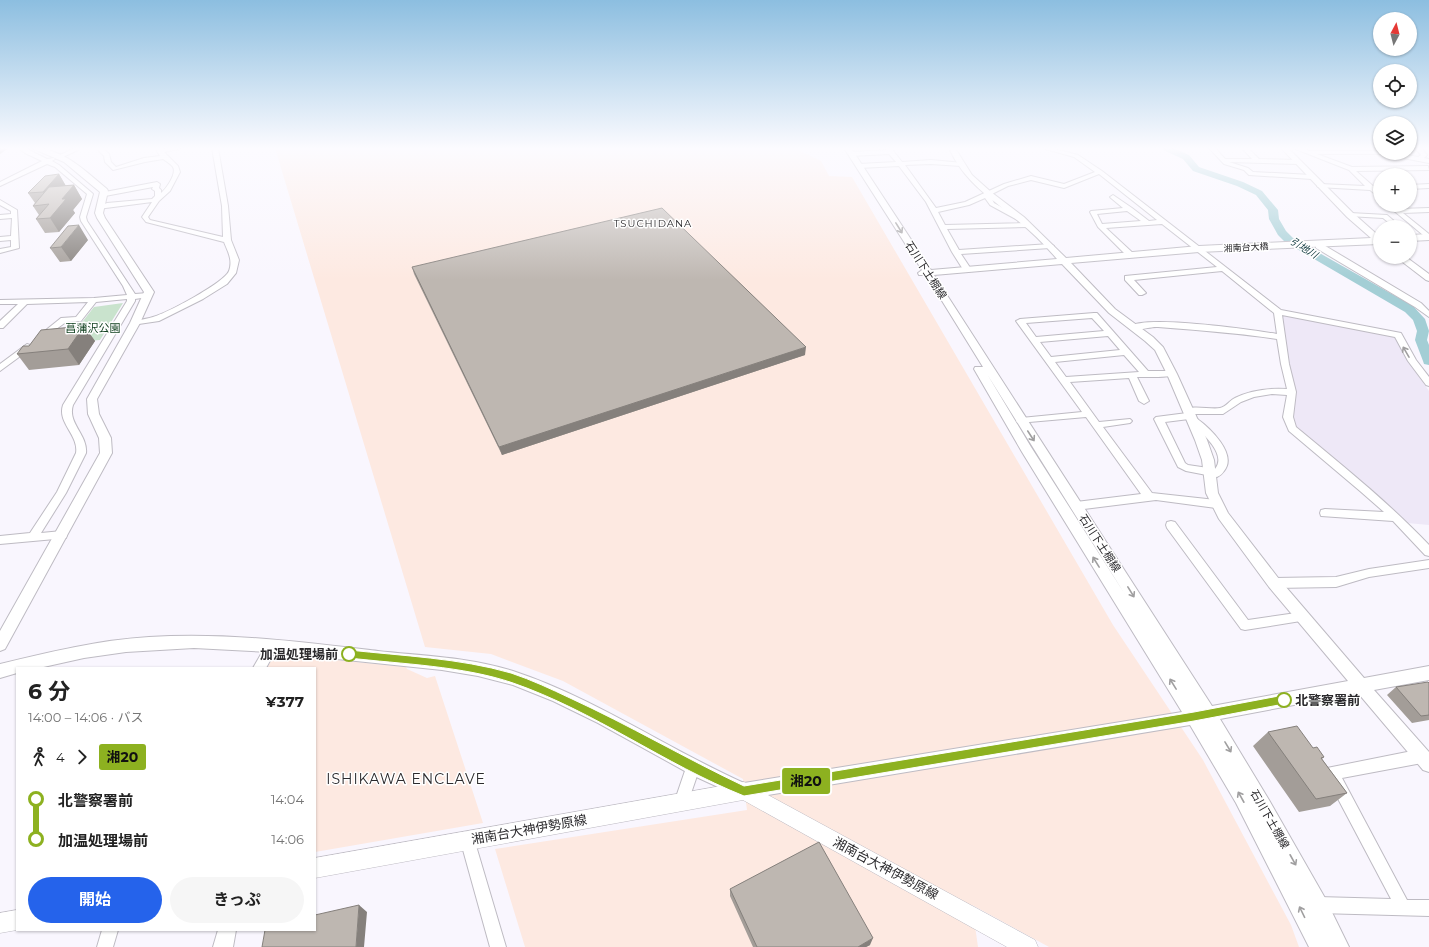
<!DOCTYPE html>
<html lang="ja">
<head>
<meta charset="utf-8">
<style>
  body { margin:0; font-family:Montserrat,"Noto Sans JP",sans-serif; background:#f6f6f6; color:#222; height:100vh; display:flex; flex-direction:column; font-size:15px; white-space:nowrap }
  * { box-sizing:border-box; margin:0 }
  p { font-size:13px; color:#767676 }
  .icon { flex:none; width:22px; height:22px; fill:none; stroke:currentColor; stroke-width:2; stroke-linecap:round; stroke-linejoin:round }
  .map { position:relative; flex:1; overflow:hidden }
  .panel { position:absolute; left:16px; top:667px; width:300px; height:264px; display:flex; flex-direction:column; background:#fff; border-radius:0px; box-shadow:0 1px 3px #0004 }
  .panel>* { flex:none }
  .badge { padding:0 8px; border-radius:3px; font-size:14px; line-height:26px }
  .needle { width:26px; rotate:7deg }
  .controls { position:absolute; left:1373px; top:12px; display:grid; gap:8px }
  .controls a { display:grid; place-items:center; width:44px; height:44px; border-radius:50%; background:#fff; box-shadow:0 1px 3px #0004; font-size:20px }
  .map>.badge { position:absolute; translate:-50% -50%; box-shadow:0 0 0 2px #fff }
  .legs { display:flex; align-items:center; gap:6px; height:44px; padding:0 12px; font-size:13px }
  .legs p { margin-inline-start:auto }
  .headline { display:flex; align-items:center; justify-content:space-between; height:68px; padding:0 12px }
  h1 { font-size:22px; font-weight:700; line-height:30px }
  .button { display:flex; gap:8px; margin-top:auto; padding:8px 12px }
  .button a { flex:1; height:46px; border-radius:24px; background:#2563eb; color:#fff; font-size:16px; font-weight:700; line-height:46px; text-align:center }
  .button a+a { background:#f6f6f6; color:#222 }
  ul { padding:0 12px; list-style:none }
  li { display:flex; align-items:center; gap:14px; height:40px; font-size:15px }
  li i { display:grid; place-items:center; width:6px; height:100%; margin:0 5px; background:currentColor }
  li i::after { content:''; width:10px; height:10px; margin:-5px; border:3px solid; border-radius:50%; background:#fff }
  li p { margin-inline-start:auto }
  li:first-child i { background:linear-gradient(#0000 50%,currentColor 0) }
  li:last-child i { background:linear-gradient(currentColor 50%,#0000 0) }
  .map>svg:first-child { display:block }
  .industrial { fill:#fde9e1 }
  .built { fill:#eee8f7 }
  .green { fill:#c9e3cd }
  .lines { fill:none; stroke-linecap:round; stroke-linejoin:round }
  .river { fill:#a3ced5; fill-rule:evenodd }
  .minor-casing { stroke:#bebbc3; stroke-width:2 }
  .tertiary-casing { stroke:#bebbc3; stroke-width:2 }
  .secondary-casing { stroke:#bebbc3; stroke-width:1 }
  .minor { fill:#fff; fill-rule:evenodd }
  .tertiary { fill:#fff; fill-rule:evenodd }
  .secondary { fill:#fff; fill-rule:evenodd }
  .wall { fill:#a39d98 }
  .shaded-wall { fill:#85807c }
  .building { fill:#beb7b1; stroke:#85807c }
  .oneway { stroke:#a09fa0 }
  .line-1 { fill:#8db120; stroke:#fff }
  .stop-1-dot { fill:#fff; stroke:#8db120; stroke-width:2 }
  .labels { text-anchor:middle; dominant-baseline:central; stroke-width:3; stroke-linejoin:round; paint-order:stroke }
  .far-street-label { font-size:9px; fill:#2b2a2d; stroke:#fff }
  .far-neighbourhood-label { font-size:10px; letter-spacing:1px; fill:#2b2a2d; stroke:#fff }
  .far-water-label { font-size:10px; font-style:italic; fill:#063137; stroke:#fff }
  .street-label { font-size:11px; fill:#2b2a2d; stroke:#fff }
  .park-label { font-size:11px; fill:#124120; stroke:#fff }
  .near-stop-label { font-size:13px; font-weight:bold; fill:#2b2a2d; stroke:#fff; text-anchor:end }
  .near-street-label { font-size:13px; fill:#2b2a2d; stroke:#fff }
  .near-neighbourhood-label { font-size:14px; letter-spacing:1px; fill:#2b2a2d; stroke:#fff }
</style>
</head>
<body>
<div class="map">
<svg width="1429" height="947" viewBox="0 0 1429 947">
  <rect width="100%" height="100%" fill="#f9f6fe"/>
  <!-- industrial -->
  <path class="industrial" d="M275 148H794L821 161 829 176 852 177 1113 625 1203 760 1291 925 1299 947H1049L972 905 978 947H525L495 849 747 810 743 779 563 681 491 654 425 647Z
    M273 657 285 659 306 657 406 667 407 669 427 678 435 676 483 823 315 852V668H267Z"/>
  <!-- built -->
  <path class="built" d="M1280 314 1394 335 1406 358 1429 391V525L1407 523 1356 477 1295 429Z"/>
  <!-- green -->
  <path class="green" d="M123 303 100 340 51 344 83 321 94 307Z"/>
  <g class="lines">
    <!-- river -->
    <path class="river" d="M1162 148H1173L1189 155 1199 167 1243 182 1262 191 1278 210 1279 219 1286 231 1293 238 1413 306 1425 319 1429 331 1427 340 1429 345V365L1424 364 1423 361 1415 340 1417 331 1413 320 1405 312 1285 242 1278 235 1269 219 1268 210 1256 195 1237 186 1193 171 1183 159 1163 150Z"/>
    <defs>
      <path id="minor" d="M19 148H25L47 159 54 158 55 159 52 161 59 165 92 193 93 194 86 217 87 221 135 294 148 293 152 295 148 297 135 299V301L73 405C67 423 88 435 86 453L66 493 41 533 62 531 66 532 67 535 66 538 0 544V536L30 533 57 492 76 453C79 435 57 423 63 405L127 301V299L96 302 81 321 66 322 44 338 40 336 41 334 61 318 76 317 88 302 27 304 3 328H0V321L18 304H0V300L94 298 127 295 123 286 81 221 80 217 87 194 55 167 47 164 0 186V182L42 161 25 153Z
        M75 148H82L63 157 58 156Z
        M96 148H102L109 154 111 162 116 167 144 158 160 156 155 148 162 149 180 148 179 149 164 152 178 166 180 172 170 191 159 201 148 217 150 220 223 237 222 206 212 148H218L228 206 231 240 239 260 236 273 227 284 203 299 159 321 132 325V321C139 320 147 319 153 317 167 313 224 283 229 271 233 260 228 252 224 242L146 222 142 217 152 202 98 209V207L107 203 152 199 155 196V191L152 189 153 187 105 196 102 194 105 192 157 182 160 184 159 188 161 190V193C166 189 177 174 173 167 171 164 166 161 163 159L145 162 113 170 105 162 104 156Z
        M885 148H891L902 162 931 160 963 163 964 164 961 166 931 164 905 165 936 208 965 202 1004 184 1031 176 1064 184 1095 172 1074 157 1042 148H1051L1078 155 1102 171 1281 310 1401 333 1416 360 1429 377V386L1426 385 1408 361 1395 337 1282 315 1289 364 1296 392 1293 417 1296 427C1342 465 1388 502 1429 545V556L1425 555 1393 521 1321 516 1320 513 1321 510 1325 509 1384 512 1360 491 1289 431 1283 417 1287 395 1272 394 1254 397 1241 402 1223 414H1195L1196 418C1209 427 1238 454 1224 471 1222 474 1221 475 1217 477L1186 471 1178 467 1154 419 1156 417 1187 413 1184 411C1190 404 1211 410 1220 408 1226 407 1230 400 1235 398 1251 390 1270 388 1287 389L1281 364 1277 339C1238 333 1198 330 1158 327 1150 326 1135 333 1129 327 1143 314 1254 330 1277 334L1274 313 1222 271 1134 280 1146 293 1142 295H1139L1125 280V276L1217 267 1162 224 1106 228 1135 255 1134 257H1128L1098 227 1090 212 1091 211 1123 208 1111 198 1110 197 1113 195 1132 208 1149 221 1157 220 1099 174 1064 188 1031 180 1008 186 990 195 994 203 1023 219 1024 220 1021 222 990 205 985 198 969 205 938 212 945 225 1028 223 1031 225 1028 227 947 229 959 250 1050 244 1054 246 1050 248 961 254 971 269 967 271H964L952 252 926 202 899 166 859 168 856 166 859 164 896 162 889 154 851 156 848 154 851 152 887 150ZM1127 211 1141 221 1102 224 1097 214ZM1189 419 1190 422C1200 431 1228 454 1215 469L1188 465 1185 463 1165 422Z
        M1209 148H1215L1225 159H1252L1242 148H1248L1259 159 1298 160 1301 162 1298 164 1229 162 1248 168 1253 172 1312 175 1315 177 1312 179 1249 175 1244 170 1224 164Z
        M1293 148H1301L1310 151H1380V153H1395L1418 157 1421 155 1415 148H1421L1427 155 1424 158 1429 159V163L1382 154H1317L1352 167 1428 166 1429 170 1356 171 1373 186 1376 187V189L1380 193V198L1370 190 1318 187 1317 186 1320 184 1365 186 1349 170Z
        M1429 184V188L1410 189V185Z
        M0 200 17 210 19 248 0 253V249L11 247V240L0 241V237L11 236 12 218 0 219V215L11 214V211L0 205Z
        M1387 205H1394L1399 209 1429 208V212L1403 213 1429 234V240Z
        M1350 213 1387 215 1401 227H1394L1383 218 1348 216 1347 215Z
        M1316 244H1322L1421 303 1429 311V317L1415 307 1316 248Z
        M1094 313H1097L1148 371H1172L1176 374C1172 378 1145 377 1137 377L1149 401 1144 404 1139 401 1129 378 1070 382 1099 422 1130 419 1132 421 1130 423 1103 427 1152 493 1216 500 1220 501 1221 504 1220 507 1216 508 1156 500 1076 510 1072 509 1071 506 1072 503 1076 502 1141 494 1086 417 1018 423 1016 421 1018 419 1021 418 1082 412 1016 321 1020 319ZM1092 318 1104 331 1036 337 1026 323ZM1108 336 1120 350 1051 357 1040 342ZM1124 355 1139 372 1066 377 1055 362Z
        M27 344 30 345 31 347 30 349 0 371V364Z
        M1171 521 1175 522 1248 620 1303 612 1307 614 1309 617 1307 620 1245 630 1241 629 1167 528 1166 525 1167 522Z
        M1429 560V568L1369 577 1336 587 1274 588 1270 586 1268 583 1270 580 1274 578 1336 577 1369 569Z
        M272 641 276 642 278 646 266 668H253L268 642Z
        M1422 749 1427 751 1429 756 1427 761 1422 763 1342 778 1407 900H1429V916L1318 913 1313 910 1310 905 1313 900 1318 897 1391 899 1327 778 1325 773 1327 768Z
        M693 760 698 762 700 767 686 808 681 810 676 808 674 803 688 762Z
        M467 832 472 834 474 839 506 947H490L460 839 462 834Z
        M102 930H118L113 947H97Z"/>
      <path id="tertiary" d="M33 148C63 148 85 171 107 189L108 191 103 213 105 218 154 292 140 323 97 399 99 414 111 438 112 453 5 649 0 651V631L100 453 99 438 88 414 87 399 130 323 144 292 97 218 95 213 100 192 64 162 34 149Z
        M844 148H851L931 270 1057 259C1045 245 1032 232 1017 220 989 196 965 183 949 148H955L972 175 991 192 1024 217 1066 258 1199 246 1371 238 1347 217 1281 148H1288L1353 213 1380 237 1379 244 1199 252 1071 263 1115 309 1153 337 1163 347 1177 374 1207 440 1214 460 1218 493 1228 513 1279 579 1364 678 1429 666V680L1374 690 1429 752V772L1423 770 1358 693 1220 719 1269 800 1325 898 1349 947H1329L1327 944 1329 947H1309L1236 803 1190 725 744 799 692 775 598 723 553 701 513 685 478 676 442 670 270 652 194 648 126 652 84 658 39 668H17V673L0 678V664C49 652 99 640 149 637 226 632 302 642 378 651 423 656 469 657 513 671 595 698 666 748 744 783L1182 712 1022 452 974 369 975 367H983L926 275H919L918 273 922 270ZM1062 264 1109 313 1145 341 1155 350 1167 374 1195 440 1202 460 1206 493 1219 519 1269 587 1348 681 1212 706 934 275ZM987 374 1126 596 1031 447Z
        M1429 234V240L1410 241V235Z
        M1396 257H1406L1429 274V281L1426 280Z
        M218 930H236L233 947H213Z"/>
      <path id="secondary" d="M744 782 1035 940 1038 947H1007L743 800 315 878V858Z
        M17 910V930L0 933V913Z"/>
    </defs>
    <!-- minor casing -->
    <use href="#minor" class="minor-casing"/>
    <!-- tertiary casing -->
    <use href="#tertiary" class="tertiary-casing"/>
    <!-- secondary casing -->
    <use href="#secondary" class="secondary-casing"/>
    <!-- minor -->
    <use href="#minor" class="minor"/>
    <!-- tertiary -->
    <use href="#tertiary" class="tertiary"/>
    <!-- secondary -->
    <use href="#secondary" class="secondary"/>
  </g>
  <!-- wall -->
  <path class="wall" d="M59 174 66 186 74 185 82 199 73 210 75 213 59 232 45 233 36 219 39 215 33 206 35 203 28 193Z
    M88 240 71 261 60 262 50 248Z
    M412 267 805 355 502 455 414 274Z
    M84 326 95 341 79 365 29 370 17 354 29 346Z
    M1429 683V720L1412 723 1387 695 1396 687Z
    M1268 732 1313 748 1324 757 1322 759 1347 793 1330 806 1299 812 1253 746Z
    M730 889 870 945 866 947H753L730 896Z"/>
  <!-- shaded-wall -->
  <path class="shaded-wall" d="M0 148H9L0 154Z
    M59 174 67 188 52 205 43 192Z
    M74 185 82 199 73 210 75 213 59 232 50 218 62 199Z
    M79 225 88 240 71 261 61 247Z
    M84 326 95 341 79 365 68 349Z
    M806 347 805 355 502 455 499 447Z
    M359 905 367 912 364 947H356Z
    M873 938 870 945 866 947H858Z"/>
  <!-- building -->
  <path class="building" d="M59 174 43 192 28 193 45 176Z
    M74 185 62 199H66L50 218 36 219 49 204 33 206 49 187Z
    M662 208 806 347 499 447 412 267Z
    M79 225 61 247 50 248 68 226Z
    M84 326 68 349 17 354 23 346H29L41 330Z
    M1428 682 1429 683V715L1421 716 1396 687Z
    M1297 726 1313 748 1317 747 1324 757 1321 758 1347 793 1316 799 1268 732Z
    M819 842 873 938 858 947H757L730 889Z
    M359 905 356 947H262L265 930H315V915Z"/>
  <!-- one-way arrows -->
  <defs><path id="oneway-shaft" d="M-6 0H5M1.5-3L5.5 0L1.5 3" fill="none" stroke-width="1.6" stroke-linecap="round" stroke-linejoin="round"/></defs>
  <g class="oneway">
    <use href="#oneway-shaft" transform="translate(899 228) rotate(58)"/>
    <use href="#oneway-shaft" transform="translate(1406 352) rotate(-120)"/>
    <use href="#oneway-shaft" transform="translate(1031 436) rotate(57)"/>
    <use href="#oneway-shaft" transform="translate(1096 562) rotate(-122)"/>
    <use href="#oneway-shaft" transform="translate(1131 592) rotate(58)"/>
    <use href="#oneway-shaft" transform="translate(1173 684) rotate(-122)"/>
    <use href="#oneway-shaft" transform="translate(1228 747) rotate(59)"/>
    <use href="#oneway-shaft" transform="translate(1241 797) rotate(-119)"/>
    <use href="#oneway-shaft" transform="translate(1293 860) rotate(61)"/>
    <use href="#oneway-shaft" transform="translate(1302 912) rotate(-116)"/>
  </g>
  <!-- sky -->
  <linearGradient id="sky" x2="0" y2="1"><stop stop-color="#8cbee0"/><stop offset="0.53" stop-color="#fcfbff"/><stop offset="1" stop-color="#fcfbff" stop-opacity="0"/></linearGradient>
  <rect width="1429" height="280" fill="url(#sky)"/>
  <!-- line-1 -->
  <path class="line-1" d="M349 650C403 656 459 658 511 673 532 680 551 689 570 698 629 725 685 758 744 786L1194 712 1284 695 1288 696 1289 700 1288 703 1284 704 1194 721 744 796C664 764 594 711 513 683 464 666 401 664 349 658L346 657 345 654 346 651Z"/>
  <!-- markers -->
  <g class="stop-1-dot">
    <circle cx="349" cy="654" r="7"/>
    <circle cx="1284" cy="700" r="7"/>
  </g>
  <g class="labels">
    <!-- far-street labels -->
    <g class="far-street-label">
      <text transform="translate(1246 247) rotate(-3)">湘南台大橋</text>
    </g>
    <!-- far-neighbourhood labels -->
    <g class="far-neighbourhood-label">
      <text x="653" y="223">TSUCHIDANA</text>
    </g>
    <!-- far-water labels -->
    <g class="far-water-label">
      <text transform="translate(1304 248) rotate(32)">引地川</text>
    </g>
    <!-- street labels -->
    <g class="street-label">
      <text transform="translate(926 270) rotate(57)">石川下土棚線</text>
      <text transform="translate(1100 543) rotate(57)">石川下土棚線</text>
      <text transform="translate(1270 819) rotate(60)">石川下土棚線</text>
    </g>
    <!-- park labels -->
    <g class="park-label">
      <text x="93" y="328">菖蒲沢公園</text>
    </g>
    <!-- near-stop labels -->
    <g class="near-stop-label">
      <text x="338" y="654">加温処理場前</text>
      <text x="1295" y="700" text-anchor="start">北警察署前</text>
    </g>
    <!-- near-street labels -->
    <g class="near-street-label">
      <text transform="translate(529 829) rotate(-10)">湘南台大神伊勢原線</text>
      <text transform="translate(886 868) rotate(28)">湘南台大神伊勢原線</text>
    </g>
    <!-- near-neighbourhood labels -->
    <g class="near-neighbourhood-label">
      <text x="406" y="779">ISHIKAWA ENCLAVE</text>
    </g>
  </g>
</svg>
<div class="controls">
<a><svg class="needle" viewBox="-14 -14 28 28"><path d="M0-13l5 13h-10z" fill="#e53935"/><path d="M0 13l5-13h-10z" fill="#767676"/></svg></a>
<a><svg class="icon" aria-label="locate" viewBox="0 0 24 24"><circle cx="12" cy="12" r="6"/><path d="M12 2v4M12 18v4M2 12h4M18 12h4"/></svg></a>
<a><svg class="icon" aria-label="layers" viewBox="0 0 24 24"><path d="M12 4l9 5-9 5-9-5zM3 14l9 5 9-5"/></svg></a>
<a>+</a>
<a>−</a>
</div>
<b class="badge" style="left:806px;top:781px;background:#8db120;color:#111">湘20</b>
<section class="panel">
<div class="headline"><div><h1>6 分</h1><p>14:00 – 14:06 · バス</p></div><b>¥377</b></div>
<div class="legs"><svg class="icon" aria-label="walk" viewBox="0 0 24 24"><circle cx="13" cy="4" r="2"/><path d="M13 8l-2 6 4 7M11 14l-3 7M7 12l3-4h3l4 4"/></svg>4<svg class="icon" aria-label="forward" viewBox="0 0 24 24"><path d="M9 5l7 7-7 7"/></svg><b class="badge" style="background:#8db120;color:#111">湘20</b></div>
<ul>
<li><i style="color:#8db120"></i><b>北警察署前</b><p>14:04</p></li>
<li><i style="color:#8db120"></i><b>加温処理場前</b><p>14:06</p></li>
</ul>
<div class="button"><a>開始</a><a>きっぷ</a></div>
</section>
</div>
</body>
</html>
